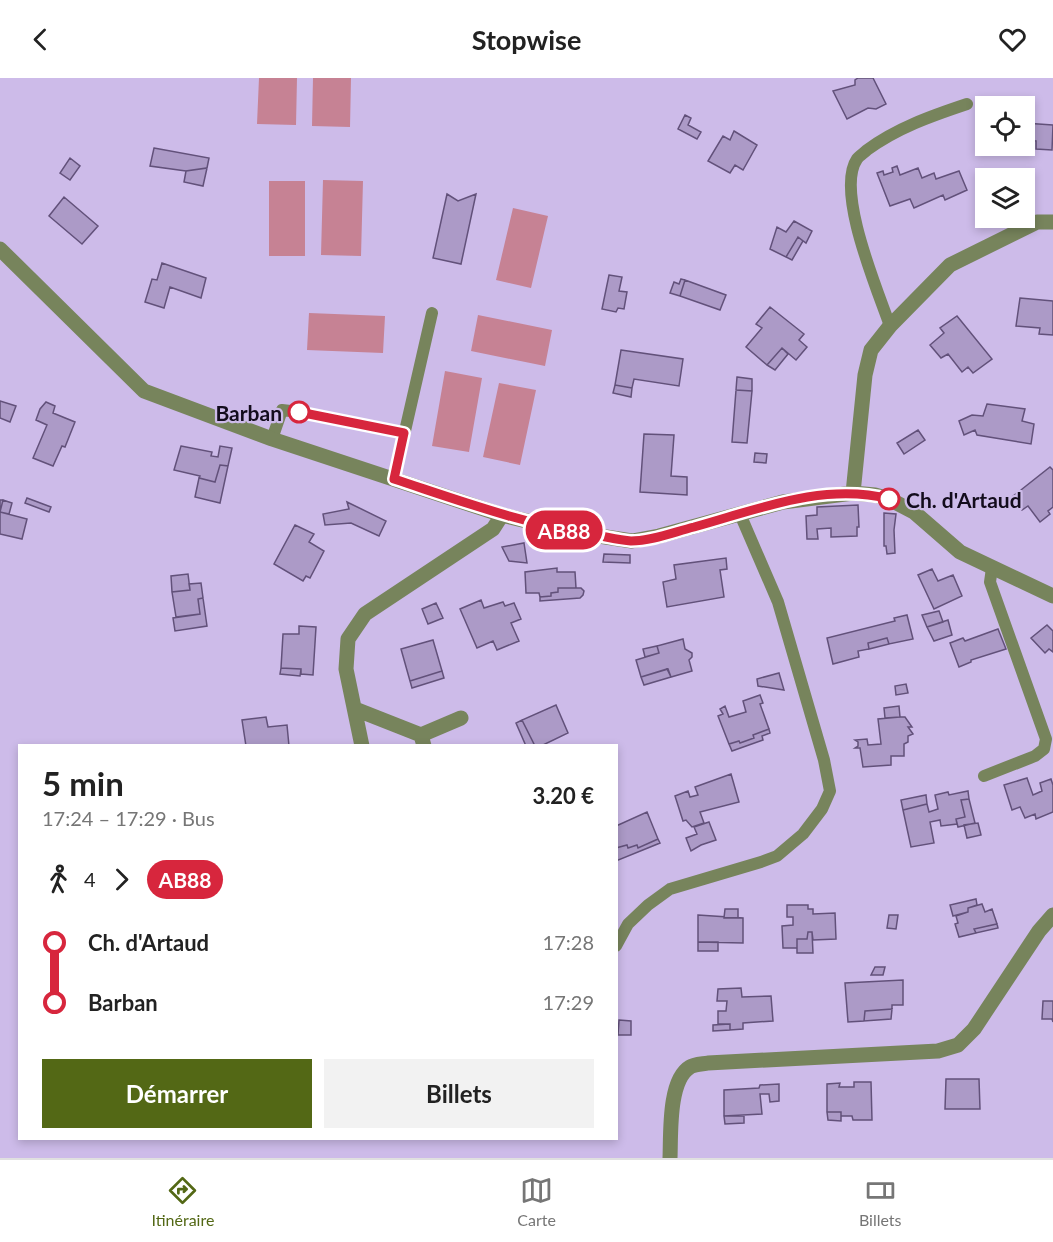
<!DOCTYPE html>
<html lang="fr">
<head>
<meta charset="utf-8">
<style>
  body { margin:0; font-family:Lato,sans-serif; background:#f2f2f2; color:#222; height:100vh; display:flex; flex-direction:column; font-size:22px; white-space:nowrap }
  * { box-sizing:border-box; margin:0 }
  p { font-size:20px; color:#767676 }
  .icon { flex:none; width:33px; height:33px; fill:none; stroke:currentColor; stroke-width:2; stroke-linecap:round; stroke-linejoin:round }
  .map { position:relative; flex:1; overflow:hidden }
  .sheet { position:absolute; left:18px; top:666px; width:600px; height:396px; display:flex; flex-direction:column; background:#fff; border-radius:0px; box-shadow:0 3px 9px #0003 }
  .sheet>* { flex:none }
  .badge { padding:0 12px; border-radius:20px; font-size:21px; line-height:39px }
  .fabs { position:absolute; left:975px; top:18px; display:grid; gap:12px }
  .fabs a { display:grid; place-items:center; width:60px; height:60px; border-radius:0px; background:#fff; box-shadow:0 3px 9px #0003; font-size:30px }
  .map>.badge { position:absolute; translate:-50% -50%; box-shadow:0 0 0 3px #fff }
  .legs { display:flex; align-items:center; gap:9px; height:66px; padding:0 24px; font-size:20px }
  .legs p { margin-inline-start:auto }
  .head { display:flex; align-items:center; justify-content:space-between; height:102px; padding:0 24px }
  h1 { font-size:33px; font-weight:700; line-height:45px }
  .button { display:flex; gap:12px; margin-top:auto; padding:12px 24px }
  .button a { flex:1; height:69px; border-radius:0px; background:#536815; color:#fff; font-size:24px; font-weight:700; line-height:69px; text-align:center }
  .button a+a { background:#f2f2f2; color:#222 }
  ul { padding:0 24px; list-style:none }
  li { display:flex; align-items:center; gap:21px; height:60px; font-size:22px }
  li i { display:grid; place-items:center; width:9px; height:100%; margin:0 8px; background:currentColor }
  li i::after { content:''; width:15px; height:15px; margin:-8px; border:4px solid; border-radius:50%; background:#fff }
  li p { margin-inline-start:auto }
  li:first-child i { background:linear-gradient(#0000 50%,currentColor 0) }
  li:last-child i { background:linear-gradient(currentColor 50%,#0000 0) }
  header { display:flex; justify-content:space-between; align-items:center; height:78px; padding:0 24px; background:#fff; font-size:27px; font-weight:700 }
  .tab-bar { display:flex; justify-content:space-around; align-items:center; height:84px; border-top:2px solid #e0e0e0; background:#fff; font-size:16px; color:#767676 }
  .tab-bar a { display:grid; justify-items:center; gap:3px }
  .tab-bar .on { color:#536815 }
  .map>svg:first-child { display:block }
  .green { fill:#c68294 }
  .building { fill:#ac9ac7; stroke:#62517a; stroke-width:1.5 }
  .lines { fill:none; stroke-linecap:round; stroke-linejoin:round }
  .service { stroke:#77845c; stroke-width:12 }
  .minor { stroke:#77845c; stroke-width:15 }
  .line-1-casing { stroke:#fff; stroke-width:14 }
  .line-1 { stroke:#d7263d; stroke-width:9 }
  .stop-1-dot { fill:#fff; stroke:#d7263d; stroke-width:3 }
  .labels { text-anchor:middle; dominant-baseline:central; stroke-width:4.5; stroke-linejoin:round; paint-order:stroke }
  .stop-label { font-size:21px; font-weight:bold; fill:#130c1c; stroke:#cdbbe9; text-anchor:end }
</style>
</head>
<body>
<header><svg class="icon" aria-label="back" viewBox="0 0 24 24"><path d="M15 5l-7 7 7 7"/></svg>Stopwise<svg class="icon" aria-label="heart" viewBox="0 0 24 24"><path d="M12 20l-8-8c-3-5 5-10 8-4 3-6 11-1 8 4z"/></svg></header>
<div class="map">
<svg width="1053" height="1080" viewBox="0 0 1053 1080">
  <rect width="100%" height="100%" fill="#cdbbe9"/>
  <!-- green -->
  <path class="green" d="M259 0H297L296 47 257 46Z
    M313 0H351L350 49 312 48Z
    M323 102 363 103 361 178 321 177Z
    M269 103H305V178H269Z
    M513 130 548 138 531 210 496 202Z
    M309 235 385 238 383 275 307 272Z
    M478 237 552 252 545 288 471 273Z
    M445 293 482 300 469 374 432 368Z
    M499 305 536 312 520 387 483 379Z"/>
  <!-- building -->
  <path class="building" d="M858 0H873L886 26 876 31 868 30 847 41 833 13 855 7V2Z
    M685 37 691 40 688 47 701 54 697 61 678 51Z
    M1024 45 1053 47 1052 72 1036 71V63L1024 62Z
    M734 53 757 67 743 92 735 87 730 95 708 83 723 58 730 62Z
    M154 70 209 80 207 90 186 93 150 88Z
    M70 80 80 88 70 102 60 95Z
    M897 88 900 97 918 90 922 100 934 95 936 101 959 93 967 112 945 122 943 117 914 130 910 121 890 128 877 95 883 93 884 97 893 94 892 90Z
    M207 90 203 108 184 104 186 93Z
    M447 116 458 123 476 116 461 186 433 180Z
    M64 119 98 148 82 166 49 138Z
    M794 143 812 153 806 165 798 159 786 179 770 171 777 149 786 154Z
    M798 159 803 163 792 182 786 179Z
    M162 185 206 200 201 220 170 209 164 230 145 224 152 201 157 202Z
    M609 197 622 199 619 213 627 214 624 231 618 230 616 234 602 231Z
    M681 201 685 202 680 218 670 215 674 204 679 206Z
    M685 202 726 217 720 232 680 218Z
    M1020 220 1053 223V257L1039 256 1040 250 1016 248Z
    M770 229 804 256 799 262 807 269 796 282 782 270 767 287 746 269 762 250 756 246Z
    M957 238 992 281 973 295 968 289 962 294 948 276 941 280 930 267 944 255 940 250Z
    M782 270 788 276 775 292 767 287Z
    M621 272 683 281 679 308 634 301 632 310 615 307Z
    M737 299 752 301V313L736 312Z
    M615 307 632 310 631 319 613 315Z
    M736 312 752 313 747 365 732 364Z
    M0 323 16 328 10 344 0 340Z
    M46 324 55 328 53 335 75 344 65 369 62 368 53 388 33 380 47 347 36 342 40 331Z
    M987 326 1025 331 1022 343 1034 346 1031 366 977 357 975 352 964 357 959 343 972 337 983 338Z
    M918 352 925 362 904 376 897 365Z
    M644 356 674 357 671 398 687 399V417L640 414Z
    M181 368 212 374 211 378 218 379 220 368 232 370 228 388 220 387 215 404 199 400 200 398 174 392Z
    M755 375 767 376 766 385 754 384Z
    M220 387 228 388 220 425 195 419 199 400 215 404Z
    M1050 389 1053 392V429L1048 433 1050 436 1040 444 1028 428 1022 432 1012 419Z
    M27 420 51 429 49 434 25 425Z
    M0 422H3L0 434 27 441 22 461 0 456Z
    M3 422 12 425 9 436 0 434Z
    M347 424 386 443 379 458 351 445 325 447 323 436 349 431Z
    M858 427 859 449H857V458L831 459V450L817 451 818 461H807L806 438 817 437V429Z
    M884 435 896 436 894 452 895 475 887 476 886 468H884Z
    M295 447 314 456 309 464 324 473 310 500 306 498 303 503 274 486Z
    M524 465 527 485 509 483 502 469Z
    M604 476 630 477V485L603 484Z
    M726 480 727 491 720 492 724 519 667 529 663 504 676 501 674 487Z
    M557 490V494H575L576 510H558V514L551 515V518L540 519 539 515H526L525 494Z
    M932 491 938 503 953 497 962 518 934 531 918 497Z
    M188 496 190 512 172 514 171 498Z
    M201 505 203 520 198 521 200 536 176 539 172 514 190 512 189 506Z
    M558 510H581L584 513 583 517 580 520 540 523V519L551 518V515L558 514Z
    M203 520 207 548 175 553 173 540 200 536 198 521Z
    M481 522 484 530 503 524 505 528 514 525 521 541 511 545 519 563 497 572 493 563 477 570 460 531Z
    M436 525 443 540 428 546 422 531Z
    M939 533 943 544 927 549 922 537Z
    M907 537 913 561 889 566 887 560 868 565 869 571 858 573 859 579 833 586 827 560 895 543 894 540Z
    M948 542 952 557 934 563 927 549Z
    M1047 547 1053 553V574L1049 571 1045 575 1031 560Z
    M299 548 316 549 313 597 301 596V591L281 590 283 556H299Z
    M998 551 1006 571 971 582V584L959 589 950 565 963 560 965 563Z
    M887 560 889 566 869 571 868 565Z
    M683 561 685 571 692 575V579L689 582 692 593 671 599 668 591 641 599 636 582 659 575 657 568Z
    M433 562 442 593 410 603 401 571Z
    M657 568 659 575 645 579 643 571Z
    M281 590 301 591 300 598 280 596Z
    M667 591 671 599 644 607 641 599Z
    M442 593 444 600 412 610 410 603Z
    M779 595 784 612 758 608 757 601Z
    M906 606 908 615 896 617 895 608Z
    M760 617 763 625 760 626 769 651 753 657 754 660 740 665 739 663 729 666 718 638 723 636 720 631 725 628 729 639 746 634 743 623Z
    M556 627 568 655 541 668H535L522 642Z
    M899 628 900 639 885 640 884 630Z
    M266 639 268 649 287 647 289 668H246L242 642Z
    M900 639H905L912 649H908L913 656 908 658V664L904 666V678H891V687L863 689 860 670H855L858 668V664L855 662 867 661 868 667 881 666 878 641Z
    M522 642 535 668H526L516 645Z
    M769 651 770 655 762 658 763 662 732 673 729 666 739 663 740 665 754 660 753 657Z
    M731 696 739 724 700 734 704 745 692 749 686 742 683 743 675 718 688 713 690 719 698 717 695 709Z
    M1027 700 1033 717 1042 713 1040 705 1051 701 1053 707V734L1036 741 1035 736 1025 740 1020 729 1012 732 1004 707Z
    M968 713 969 721 961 722 965 739 956 741 957 746 941 748 940 742 930 744 934 765 911 769 903 732 927 726 929 734 938 731 935 717 948 714 949 717Z
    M926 717 927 726 903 732 901 722Z
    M969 721 975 745 958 749 956 741 965 739 961 722Z
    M647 734 658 761 638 770 637 767 628 770 627 767 616 770V748Z
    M709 744 716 762 701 767 691 773 686 760 697 756 694 749Z
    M978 745 981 757 967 760 964 747Z
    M658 761 660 765 616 783V770L627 767 628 770 637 767 638 770Z
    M976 821 977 827 968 830V834L953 838 950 827Z
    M982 826 985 834 992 831 997 846 974 851 976 855 959 859 955 846 958 845 956 838 968 834V830Z
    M787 827H808V831H813V836L835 835 836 861 813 862 812 854H808L807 861H797V870H783L782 848 793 847V839H787Z
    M725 831H738V840H724Z
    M698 837 743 840V865L698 864Z
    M889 837H898L896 851 887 850Z
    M997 846 998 850 976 855 974 851Z
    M808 854H812L813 875H797V861H807Z
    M698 864H718V873H698Z
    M875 889H885L883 897H871Z
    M903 902V927H892V931L865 933 864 943 848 944 845 905Z
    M741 910 742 919 771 918 773 943 743 945V951L730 952V946H718V933H726L727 923H717L718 911Z
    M1043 923H1053V944L1052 941H1042Z
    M892 931 891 941 864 943 865 933Z
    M619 942 631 943V957H618Z
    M730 946V952L713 953V947Z
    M946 1001H979L980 1031H945Z
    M854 1004H871L872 1042H853L852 1038H841V1034H827V1006L840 1005 839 1009H854Z
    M779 1006V1023L770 1024 769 1016H760L762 1036 724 1038V1012L759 1010 760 1007Z
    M827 1034H841V1043L828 1042Z
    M724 1038H744V1045L725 1046Z"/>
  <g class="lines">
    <!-- service -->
    <path class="service" d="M890 248C878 213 835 113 857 81 859 78 864 75 867 72 897 50 931 38 967 26
      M272 361 282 332 299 334 404 355
      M394 401 432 235
      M984 698 1035 678 1044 671 1046 661 990 504 992 490
      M616 868 628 846 648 827 670 811 761 784 777 778 803 756 822 731 830 713 824 682 778 524 740 436"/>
    <!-- minor -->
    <path class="minor" d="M0 171 144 313 272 361 502 437 573 454 632 463 659 458 783 424 853 415 875 417 889 421 914 434 960 474 1053 518
      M853 415 865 297 871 272 890 248 950 187 1037 144H1053
      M355 631 421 657 424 668
      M421 657 461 640
      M362 668 346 591 348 561 365 536 493 451 502 437
      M670 1080C671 1057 668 1002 690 989 694 986 703 986 708 985L938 973 958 967 974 951 1039 853 1053 837"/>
  </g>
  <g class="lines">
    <defs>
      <path id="line-1" d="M299 334 404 355 394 401C461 423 526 447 595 457 607 459 620 462 631 463 652 463 674 454 694 449 756 432 824 404 889 421"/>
    </defs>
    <!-- line-1 casing -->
    <use href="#line-1" class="line-1-casing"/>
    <!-- line-1 -->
    <use href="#line-1" class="line-1"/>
  </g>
  <!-- markers -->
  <g class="stop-1-dot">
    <circle cx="299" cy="334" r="10"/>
    <circle cx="889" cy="421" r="10"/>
  </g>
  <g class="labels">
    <!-- stop labels -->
    <g class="stop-label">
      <text x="282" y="334">Barban</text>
      <text x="906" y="421" text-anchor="start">Ch. d'Artaud</text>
    </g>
  </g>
</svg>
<div class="fabs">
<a><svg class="icon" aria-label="locate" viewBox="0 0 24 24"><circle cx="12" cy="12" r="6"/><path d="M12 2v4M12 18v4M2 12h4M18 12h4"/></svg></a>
<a><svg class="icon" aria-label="layers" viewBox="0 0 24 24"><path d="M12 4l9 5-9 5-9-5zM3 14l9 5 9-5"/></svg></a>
</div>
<b class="badge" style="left:564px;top:452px;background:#d7263d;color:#fff">AB88</b>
<section class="sheet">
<div class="head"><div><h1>5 min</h1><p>17:24 – 17:29 · Bus</p></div><b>3.20 €</b></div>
<div class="legs"><svg class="icon" aria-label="walk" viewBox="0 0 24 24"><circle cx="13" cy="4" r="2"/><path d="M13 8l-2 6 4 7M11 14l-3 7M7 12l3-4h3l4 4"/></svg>4<svg class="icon" aria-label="forward" viewBox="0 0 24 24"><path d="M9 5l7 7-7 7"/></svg><b class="badge" style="background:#d7263d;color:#fff">AB88</b></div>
<ul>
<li><i style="color:#d7263d"></i><b>Ch. d'Artaud</b><p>17:28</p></li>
<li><i style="color:#d7263d"></i><b>Barban</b><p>17:29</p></li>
</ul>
<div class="button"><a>Démarrer</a><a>Billets</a></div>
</section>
</div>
<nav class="tab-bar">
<a class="on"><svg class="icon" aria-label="directions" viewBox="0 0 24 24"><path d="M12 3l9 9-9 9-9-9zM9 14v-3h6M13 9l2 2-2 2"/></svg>Itinéraire</a>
<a><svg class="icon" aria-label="map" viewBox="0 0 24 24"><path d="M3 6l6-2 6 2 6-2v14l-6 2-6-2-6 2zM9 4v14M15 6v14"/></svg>Carte</a>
<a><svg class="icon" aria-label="tickets" viewBox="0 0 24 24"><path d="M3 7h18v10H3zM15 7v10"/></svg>Billets</a>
</nav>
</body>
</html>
